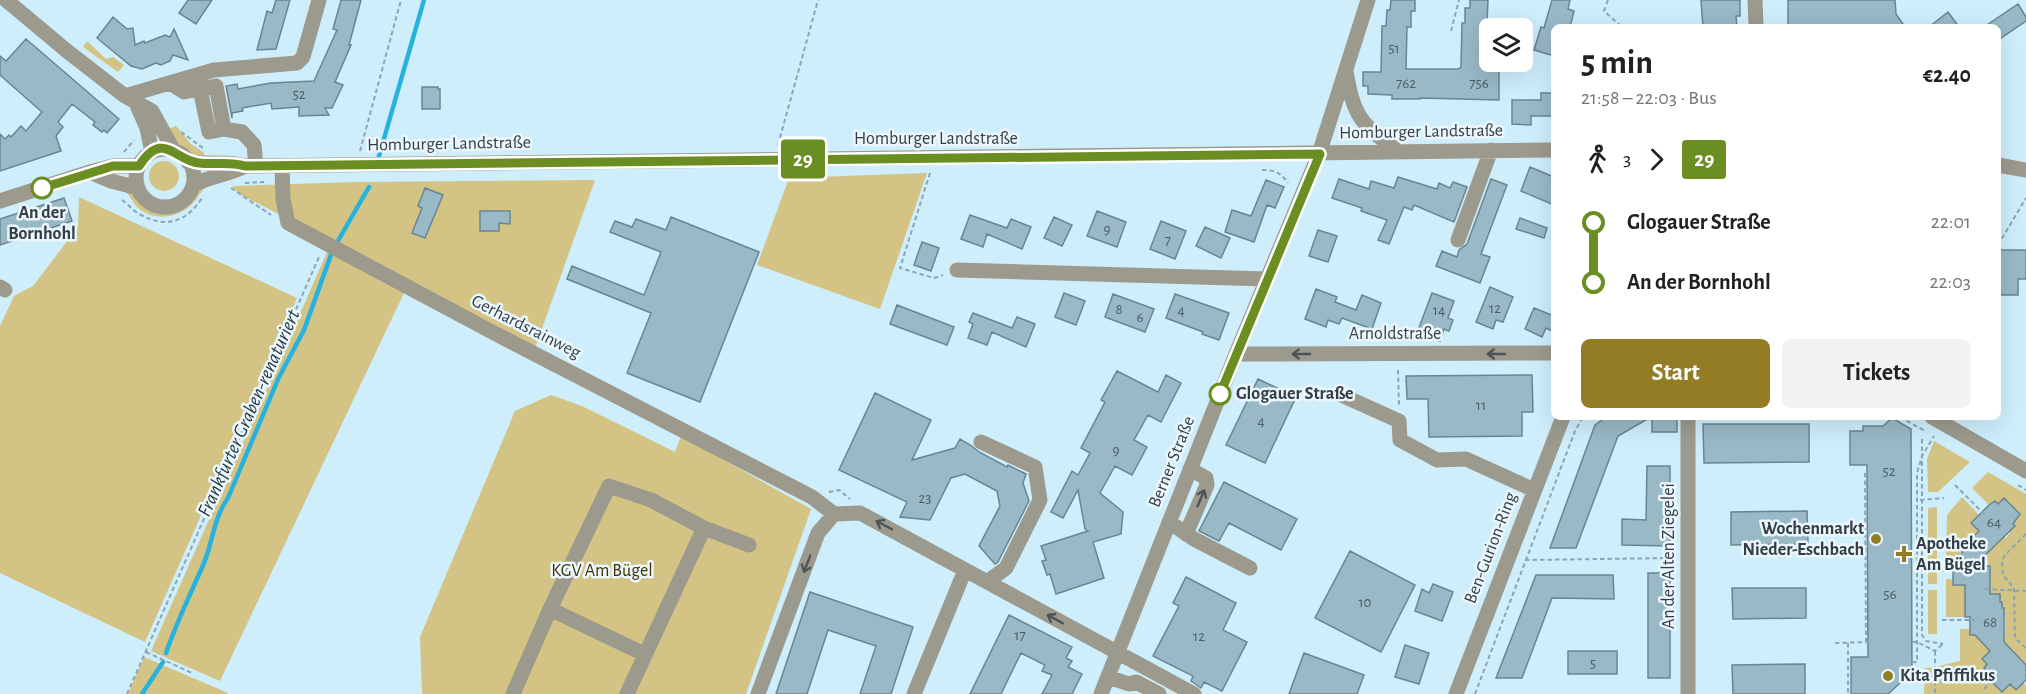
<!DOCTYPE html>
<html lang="en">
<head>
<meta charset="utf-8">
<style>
  body { margin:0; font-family:"Alegreya Sans",sans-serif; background:#f2f2f2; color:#202124; height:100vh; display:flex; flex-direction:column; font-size:22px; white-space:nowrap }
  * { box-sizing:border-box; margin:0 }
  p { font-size:20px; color:#757577 }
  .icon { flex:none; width:33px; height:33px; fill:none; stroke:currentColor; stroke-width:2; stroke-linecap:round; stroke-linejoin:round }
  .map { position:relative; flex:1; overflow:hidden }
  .side { position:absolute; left:1551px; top:24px; width:450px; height:396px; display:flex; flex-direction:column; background:#fff; border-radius:9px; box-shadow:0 6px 24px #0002 }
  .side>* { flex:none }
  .badge { padding:0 12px; border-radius:4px; font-size:21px; line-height:39px }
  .fabs { position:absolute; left:1479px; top:18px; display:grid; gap:12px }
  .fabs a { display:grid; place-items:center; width:54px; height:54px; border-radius:9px; background:#fff; box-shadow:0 6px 24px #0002; font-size:30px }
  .map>.badge { position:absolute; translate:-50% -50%; box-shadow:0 0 0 3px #fff }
  .legs { display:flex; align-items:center; gap:9px; height:66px; padding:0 30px; font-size:20px }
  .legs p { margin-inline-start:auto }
  .head { display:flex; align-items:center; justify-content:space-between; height:102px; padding:0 30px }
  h1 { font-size:33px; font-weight:600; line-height:45px }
  .action { display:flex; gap:12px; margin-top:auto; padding:12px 30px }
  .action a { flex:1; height:69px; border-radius:9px; background:#937d24; color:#fff; font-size:24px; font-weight:600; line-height:69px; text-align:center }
  .action a+a { background:#f2f2f2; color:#202124 }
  ul { padding:0 30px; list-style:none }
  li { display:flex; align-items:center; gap:21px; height:60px; font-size:22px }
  li i { display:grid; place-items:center; width:9px; height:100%; margin:0 8px; background:currentColor }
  li i::after { content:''; width:15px; height:15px; margin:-8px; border:4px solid; border-radius:50%; background:#fff }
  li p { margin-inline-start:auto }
  li:first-child i { background:linear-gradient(#0000 50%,currentColor 0) }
  li:last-child i { background:linear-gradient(currentColor 50%,#0000 0) }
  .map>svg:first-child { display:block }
  .green { fill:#d3c384 }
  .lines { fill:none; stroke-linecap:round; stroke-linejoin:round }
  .stream { stroke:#25b2df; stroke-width:4.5 }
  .building { fill:#99b9c6; stroke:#688592; stroke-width:1.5 }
  .path { stroke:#8da5b0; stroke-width:2; stroke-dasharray:4.5 3; stroke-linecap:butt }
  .minor { stroke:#9c998d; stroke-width:15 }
  .oneway { stroke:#4c5556 }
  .line-1-casing { stroke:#fff; stroke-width:14 }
  .line-1 { stroke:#6b8e23; stroke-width:9 }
  .stop-1-dot { fill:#fff; stroke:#6b8e23; stroke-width:3 }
  .poi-dot { fill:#937d24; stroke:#ebf7fd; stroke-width:2 }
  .labels { text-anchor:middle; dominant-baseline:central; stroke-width:5; stroke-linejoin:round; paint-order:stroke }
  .number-label { font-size:15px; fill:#4c5d64 }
  .street-label { font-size:18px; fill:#323e44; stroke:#ebf7fd }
  .stop-label { font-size:18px; font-weight:bold; fill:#323e44; stroke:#ebf7fd }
  .poi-label { font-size:18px; font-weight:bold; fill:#323e44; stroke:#ebf7fd; text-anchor:start }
  .park-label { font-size:18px; fill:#3e3304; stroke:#ebf7fd }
  .water-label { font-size:20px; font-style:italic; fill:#21363f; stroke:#ebf7fd }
</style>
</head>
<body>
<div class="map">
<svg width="2026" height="694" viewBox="0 0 2026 694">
  <rect width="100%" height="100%" fill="#ceeefc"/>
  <!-- green -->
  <path class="green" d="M87 41 106 59 113 57 124 65 118 72 83 47Z
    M176 126 191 144 203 152 206 158C187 157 178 145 169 129Z
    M149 176a15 15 0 1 1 30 0a15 15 0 1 1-30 0Z
    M927 173 880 309 757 265 789 178Z
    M595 180 535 348 238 193 232 186 355 182Z
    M202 185 205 188C199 194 196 201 189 207 174 219 151 221 136 206 132 201 130 195 124 191L131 192C142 210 166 221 184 207 192 201 196 193 202 185Z
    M79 197 297 298 145 642 0 573V326L14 296 33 286 78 227Z
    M328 250 404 293 220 681 151 651Z
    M551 395 582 406 675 452 681 436 811 509 746 694H422L420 637 515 411Z
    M1934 441 1970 462 1938 492H1928L1927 459Z
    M1988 472 2026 494V674L2004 649C2004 620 2013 609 1985 594L1988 566 1987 556 1985 555 2004 536 2006 538 2010 533 2009 532 2020 514 2004 498 1998 504 1995 501 1990 506 1972 488Z
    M1962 497 1979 515V531L1974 547H1962V555H1957V561H1950V569H1946L1947 515Z
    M1937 507V542H1928V508Z
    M1928 550H1937V584H1928Z
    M1946 579H1953L1954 585H1965V594L1972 609 1965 610V617H1946Z
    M1928 590H1937V634H1928Z
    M1960 629H1970L1971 635H1981L1990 651 1982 659 1987 664 1984 668 1988 672 1982 678 1987 683 1994 676 1998 679 1994 684 2002 692 2010 684 2023 683 2026 685V694H1924L1925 668 1935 667 1960 661Z
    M144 657 228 693 227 694H128Z"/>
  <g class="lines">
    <!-- stream -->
    <path class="stream" d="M379 156 424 0
      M335 246 369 187
      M166 653C177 621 191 593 204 563 213 541 214 517 228 498L279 377 304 330 332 252
      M142 694 163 662"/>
  </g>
  <!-- building -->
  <path class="building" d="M188 0H212L196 24 179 13Z
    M276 0H290L276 49 257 50 267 11 272 13Z
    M341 0H361L349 45H351L335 82 343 85 332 108H325L329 115 299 116V107L272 109 271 103 242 108 243 111 232 113V118L226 86 237 84 238 89 271 83 314 81 337 30 333 29Z
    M1391 0H1415V11H1411V27H1407L1406 69H1458L1461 67 1462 23H1465V8H1470V0H1488L1487 23H1484L1483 68H1499V100L1420 98V99H1392V95L1368 94V86H1363V72H1381L1382 26H1386L1387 10H1390Z
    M1552 0H1570L1568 9 1574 11 1570 27H1554V56L1534 50 1541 27 1544 28Z
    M1701 0H1740V16H1736L1737 27H1703Z
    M1788 0H1895L1896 14 1905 27H1788Z
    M2018 4 2026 17V21L1998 40V27H1984Z
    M1948 12 1959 27H1929Z
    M113 17 127 29 133 28 135 45 144 41 145 43 165 35 170 37 174 29 188 60 173 55 170 61 161 65 156 63 142 69 131 66 97 38Z
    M26 39 119 119 107 133 104 130 102 132 93 125 95 122 72 104 58 122 63 127 56 136 61 151 0 171V134L5 139 9 135 11 137 21 126 26 131 42 112 0 75V56L6 61Z
    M422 87H438V89H440V109H422Z
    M1541 93H1554V116H1531V125L1512 124V100H1541Z
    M1530 167 1554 177V205L1521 191Z
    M1398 177 1437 189 1439 183 1450 188 1453 182 1467 187 1454 222 1414 205 1412 210 1404 207 1389 244 1378 240 1387 220 1361 211 1362 208 1332 198 1339 179 1369 189 1371 181 1394 188Z
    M1491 179 1507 185 1481 254 1490 257 1480 283 1436 266 1442 251 1457 257 1459 250 1467 244Z
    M1266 180 1284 187 1275 208 1267 205 1254 242 1225 232 1232 210 1251 216Z
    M425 188 443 195 425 238 412 233 422 208 418 206Z
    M64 198 72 221 0 245V219Z
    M480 211H510V224L499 223V231H480Z
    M1097 211 1126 222 1117 247 1087 236Z
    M970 215 1007 228 1011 219 1031 227 1022 249 987 234 983 247 961 239Z
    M671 217 759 252 700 402 627 373 651 313 567 279 572 266 644 295 661 252 610 232 615 221 632 227 636 219 666 230Z
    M1054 217 1072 225 1062 246 1044 238Z
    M1520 218 1547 228 1544 238 1516 229Z
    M1161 221 1186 231 1175 259 1150 249Z
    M1205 227 1230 238 1221 258 1196 246Z
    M1318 230 1337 236 1328 262 1309 256Z
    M922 242 939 248 931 271 914 265Z
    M1999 250H2026V279H2018V295H1998Z
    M1490 287 1513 297 1503 322 1496 320 1493 329 1476 322Z
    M1316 289 1337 297 1335 302 1356 310 1362 295 1381 303 1372 329 1342 318 1339 324 1328 320 1326 327 1305 319Z
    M1064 293 1085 301 1076 325 1055 317Z
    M1432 293 1454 301 1448 318 1453 320 1449 331 1444 329 1440 341 1417 333Z
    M1113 294 1154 309 1145 332 1105 317Z
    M1175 294 1229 313 1219 340 1202 334 1203 332 1166 318Z
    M897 305 954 327 947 345 890 324Z
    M1534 308 1554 316V332L1546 328 1542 337 1525 329Z
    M973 313 1012 328 1017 317 1035 324 1026 347 992 332 987 345 968 338 973 324 969 322Z
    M1117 371 1158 392 1166 375 1181 383 1161 422 1148 415 1134 440 1147 447 1132 475 1115 466 1100 493 1123 512 1121 534 1093 542 1104 578 1056 594 1050 574 1047 575 1042 561 1046 560 1041 546 1088 531 1085 529 1078 490 1063 518 1051 512 1072 471 1078 475 1090 453 1081 448 1105 402 1101 400Z
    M1532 375 1533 412H1522V436L1429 437 1428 399H1407L1406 376Z
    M1258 379 1296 397 1265 463 1226 445Z
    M875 393 931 420 912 460 955 448 960 439 972 446 979 452 1007 467 1008 465 1026 474 1023 483 1029 501 998 562 995 564 979 546 1000 506 997 491 965 474 951 478 930 520 900 517 907 502 839 470Z
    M1606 417H1651L1618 436 1576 548H1550L1595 425Z
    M1652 417H1677V432H1652Z
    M1892 418 1911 429 1912 672 1888 694H1851V657H1868L1867 465H1850V431H1863V426H1883Z
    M1703 424H1809V462L1704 463Z
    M1647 466H1670V546L1622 545V519L1646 520Z
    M1224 482 1297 519 1281 550 1229 523 1219 541 1199 531Z
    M2004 498 2020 514 2013 524 2015 526 1974 566H1990V594H2000V602H2002V608H2004V642L2026 665V680L2016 690 2010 684 2002 692 1985 675 1988 672 1984 668 1987 664 1982 659 1990 651 1975 635H1970V617H1965V585H1953V561H1957V555H1962V547H1974V536L1979 531 1971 523 1989 505 1995 501 1998 504Z
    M1807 511 1808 544 1731 545V512Z
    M1350 551 1415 585 1381 652 1315 618Z
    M1648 573H1670V678H1648Z
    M1536 575H1613L1614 599 1552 598 1522 678H1496Z
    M1186 577 1236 603 1223 630 1247 642 1222 691 1204 682 1201 688 1191 681 1193 676 1153 656 1179 606 1173 603Z
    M1433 584 1453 592 1442 621 1415 611 1422 589 1429 593Z
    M1732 588H1806V618L1733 619Z
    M810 592 913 627 891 694H860L876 646 828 630 807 694H776Z
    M1009 615 1072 647 1066 658 1072 661 1068 667 1082 674 1072 694H1042L1052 675 1042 671 1045 665 1021 653 1001 694H970Z
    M1405 645 1429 653 1419 684 1395 677Z
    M1568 651H1617V674H1568Z
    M1304 653 1364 675 1357 694H1289Z
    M1805 664V694H1733L1732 665Z"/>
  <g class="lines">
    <!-- path -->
    <path class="path" d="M1608 0 1604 11 1622 27
      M1451 31 1459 0
      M181 132 203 148
      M778 145 818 0
      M360 151 401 0
      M124 152 134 140
      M1262 170C1275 170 1280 172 1288 183
      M930 173 900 268 934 278 943 275
      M245 183 264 182
      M231 188 271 215
      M122 200C128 204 134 212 141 215 167 229 187 221 202 198
      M1998 245 2026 198
      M1398 370 1399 406
      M1900 417 1925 431
      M1922 439V635L1926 641 1943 644
      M1865 473 1866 642
      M1955 485 1986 516
      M2018 485 2026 490
      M829 492 839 490 850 499
      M1920 500 1944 498
      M2026 534 2005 555 2002 561 2003 575 2014 588 2015 638 2026 648
      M1525 560 1673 558
      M1942 571H1962
      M1985 589 2026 591
      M1942 620H1975
      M1912 642H1917L1935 651 1943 644
      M1835 643 1871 642
      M1848 643V694
      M1935 651V694
      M146 652 192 673
      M1912 662H1917V473L1922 456 1934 436
      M2025 673 2026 672
      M1984 689 1996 677
      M127 694 319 257
      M1475 694 1575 431 1583 417"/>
    <!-- minor -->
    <path class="minor" d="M6 0 67 51 125 96 152 111 174 151
      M1755 0 1756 27
      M1346 71C1354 118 1361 124 1399 152
      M170 83 184 92 216 86 224 129 242 132 254 145 256 166
      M200 89 209 132 224 129
      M125 96 214 70 297 63 303 57 319 0
      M136 103 147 128 152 152
      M136 178a29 29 0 1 1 58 0a29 29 0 1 1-58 0Z
      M188 162C209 165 225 160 245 166L1554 150
      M1998 165 2026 170
      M282 166 283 199 288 223 494 333 812 497 834 514
      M90 172 111 181 138 188
      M193 185C210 176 228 175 245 166
      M0 201 90 172 113 166H139
      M1458 240 1491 150
      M957 270 1267 279
      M0 287 5 290
      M1236 354 1554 353
      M1339 394 1399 421 1400 440 1437 460 1466 459 1534 490
      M1688 417V694
      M1932 417 2026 471
      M981 442 1035 467 1040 500 1006 568 987 582
      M1169 522 1194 539 1250 568
      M1186 534 1207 485 1206 478 1190 469
      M550 609 644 654
      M1108 677 1129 684 1136 682 1159 694
      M513 694 550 609 609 486 651 500 704 528 749 545
      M627 694 704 528
      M758 694 818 533 834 514 860 513 1194 694
      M914 694 965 570
      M1101 694 1236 354 1319 154 1368 0
      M1456 694 1563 417"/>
  </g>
  <!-- one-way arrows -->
  <defs><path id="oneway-shaft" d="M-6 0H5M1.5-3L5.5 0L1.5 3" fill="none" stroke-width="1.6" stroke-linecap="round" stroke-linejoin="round" transform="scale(1.5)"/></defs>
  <g class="oneway">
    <use href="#oneway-shaft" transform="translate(1301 354) rotate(180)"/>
    <use href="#oneway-shaft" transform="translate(1496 354) rotate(180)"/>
    <use href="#oneway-shaft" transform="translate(1201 498) rotate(-67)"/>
    <use href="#oneway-shaft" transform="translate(884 525) rotate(-152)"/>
    <use href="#oneway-shaft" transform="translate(807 564) rotate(111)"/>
    <use href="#oneway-shaft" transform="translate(1055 619) rotate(-151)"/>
  </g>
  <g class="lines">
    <defs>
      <path id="line-1" d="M42 188 113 166H139C163 129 175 161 199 163 216 165 228 161 245 166L1320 154 1220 394"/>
    </defs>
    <!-- line-1 casing -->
    <use href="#line-1" class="line-1-casing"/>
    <!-- line-1 -->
    <use href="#line-1" class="line-1"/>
  </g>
  <!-- markers -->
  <g class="stop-1-dot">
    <circle cx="42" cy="188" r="10"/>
    <circle cx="1220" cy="394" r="10"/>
  </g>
  <g class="poi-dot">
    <circle cx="1876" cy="539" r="6"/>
    <path d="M1901 545h6v6h6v6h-6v6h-6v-6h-6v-6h6z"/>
    <circle cx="1888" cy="676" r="6"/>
  </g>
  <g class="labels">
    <!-- number labels -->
    <g class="number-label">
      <text x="1394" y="48">51</text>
      <text x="1406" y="83">762</text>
      <text x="1479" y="83">756</text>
      <text x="299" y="94">52</text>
      <text x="1107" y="229">9</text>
      <text x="1168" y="240">7</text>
      <text x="1495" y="308">12</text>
      <text x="1119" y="309">8</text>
      <text x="1181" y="310">4</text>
      <text x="1439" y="310">14</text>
      <text x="1140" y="317">6</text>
      <text x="1481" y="405">11</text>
      <text x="1261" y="421">4</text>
      <text x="1116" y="450">9</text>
      <text x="1889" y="471">52</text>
      <text x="925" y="498">23</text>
      <text x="1994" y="522">64</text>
      <text x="1890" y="594">56</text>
      <text x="1365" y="602">10</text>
      <text x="1990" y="622">68</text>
      <text x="1020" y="635">17</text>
      <text x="1199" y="636">12</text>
      <text x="1593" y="663">5</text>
    </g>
    <!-- street labels -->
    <g class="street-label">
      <text transform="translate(1421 132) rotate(-1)">Homburger Landstraße</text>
      <text x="936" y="139">Homburger Landstraße</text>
      <text transform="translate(449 144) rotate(-1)">Homburger Landstraße</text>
      <text transform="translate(526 327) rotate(27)">Gerhardsrainweg</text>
      <text x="1395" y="334">Arnoldstraße</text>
      <text transform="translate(1172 462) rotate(-68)">Berner Straße</text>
      <text transform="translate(1491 548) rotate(-69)">Ben-Gurion-Ring</text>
      <text transform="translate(1669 556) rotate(-90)">An der Alten Ziegelei</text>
    </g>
    <!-- stop labels -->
    <g class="stop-label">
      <text x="42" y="213">An der<tspan x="42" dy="21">Bornhohl</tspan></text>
      <text x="1236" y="394" text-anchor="start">Glogauer Straße</text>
    </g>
    <!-- poi labels -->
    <g class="poi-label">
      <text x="1864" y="529" text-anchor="end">Wochenmarkt<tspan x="1864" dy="21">Nieder-Eschbach</tspan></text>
      <text x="1916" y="544">Apotheke<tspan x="1916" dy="21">Am Bügel</tspan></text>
      <text x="1900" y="676">Kita Pfiffikus</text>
    </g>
    <!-- park labels -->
    <g class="park-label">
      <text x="602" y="571">KGV Am Bügel</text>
    </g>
    <!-- water labels -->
    <g class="water-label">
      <text transform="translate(249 413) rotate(-66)">Frankfurter Graben-renaturiert</text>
    </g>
  </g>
</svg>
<div class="fabs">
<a><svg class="icon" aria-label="layers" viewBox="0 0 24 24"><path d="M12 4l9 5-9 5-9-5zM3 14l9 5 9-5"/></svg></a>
</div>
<b class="badge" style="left:803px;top:159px;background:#6b8e23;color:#fff">29</b>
<section class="side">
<div class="head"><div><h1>5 min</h1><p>21:58 – 22:03 · Bus</p></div><b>€2.40</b></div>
<div class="legs"><svg class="icon" aria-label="walk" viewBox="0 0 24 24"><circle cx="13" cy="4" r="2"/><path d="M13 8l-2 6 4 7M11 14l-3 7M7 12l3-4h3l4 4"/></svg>3<svg class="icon" aria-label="forward" viewBox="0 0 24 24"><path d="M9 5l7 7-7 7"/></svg><b class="badge" style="background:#6b8e23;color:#fff">29</b></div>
<ul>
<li><i style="color:#6b8e23"></i><b>Glogauer Straße</b><p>22:01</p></li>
<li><i style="color:#6b8e23"></i><b>An der Bornhohl</b><p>22:03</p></li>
</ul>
<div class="action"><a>Start</a><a>Tickets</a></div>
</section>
</div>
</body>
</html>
